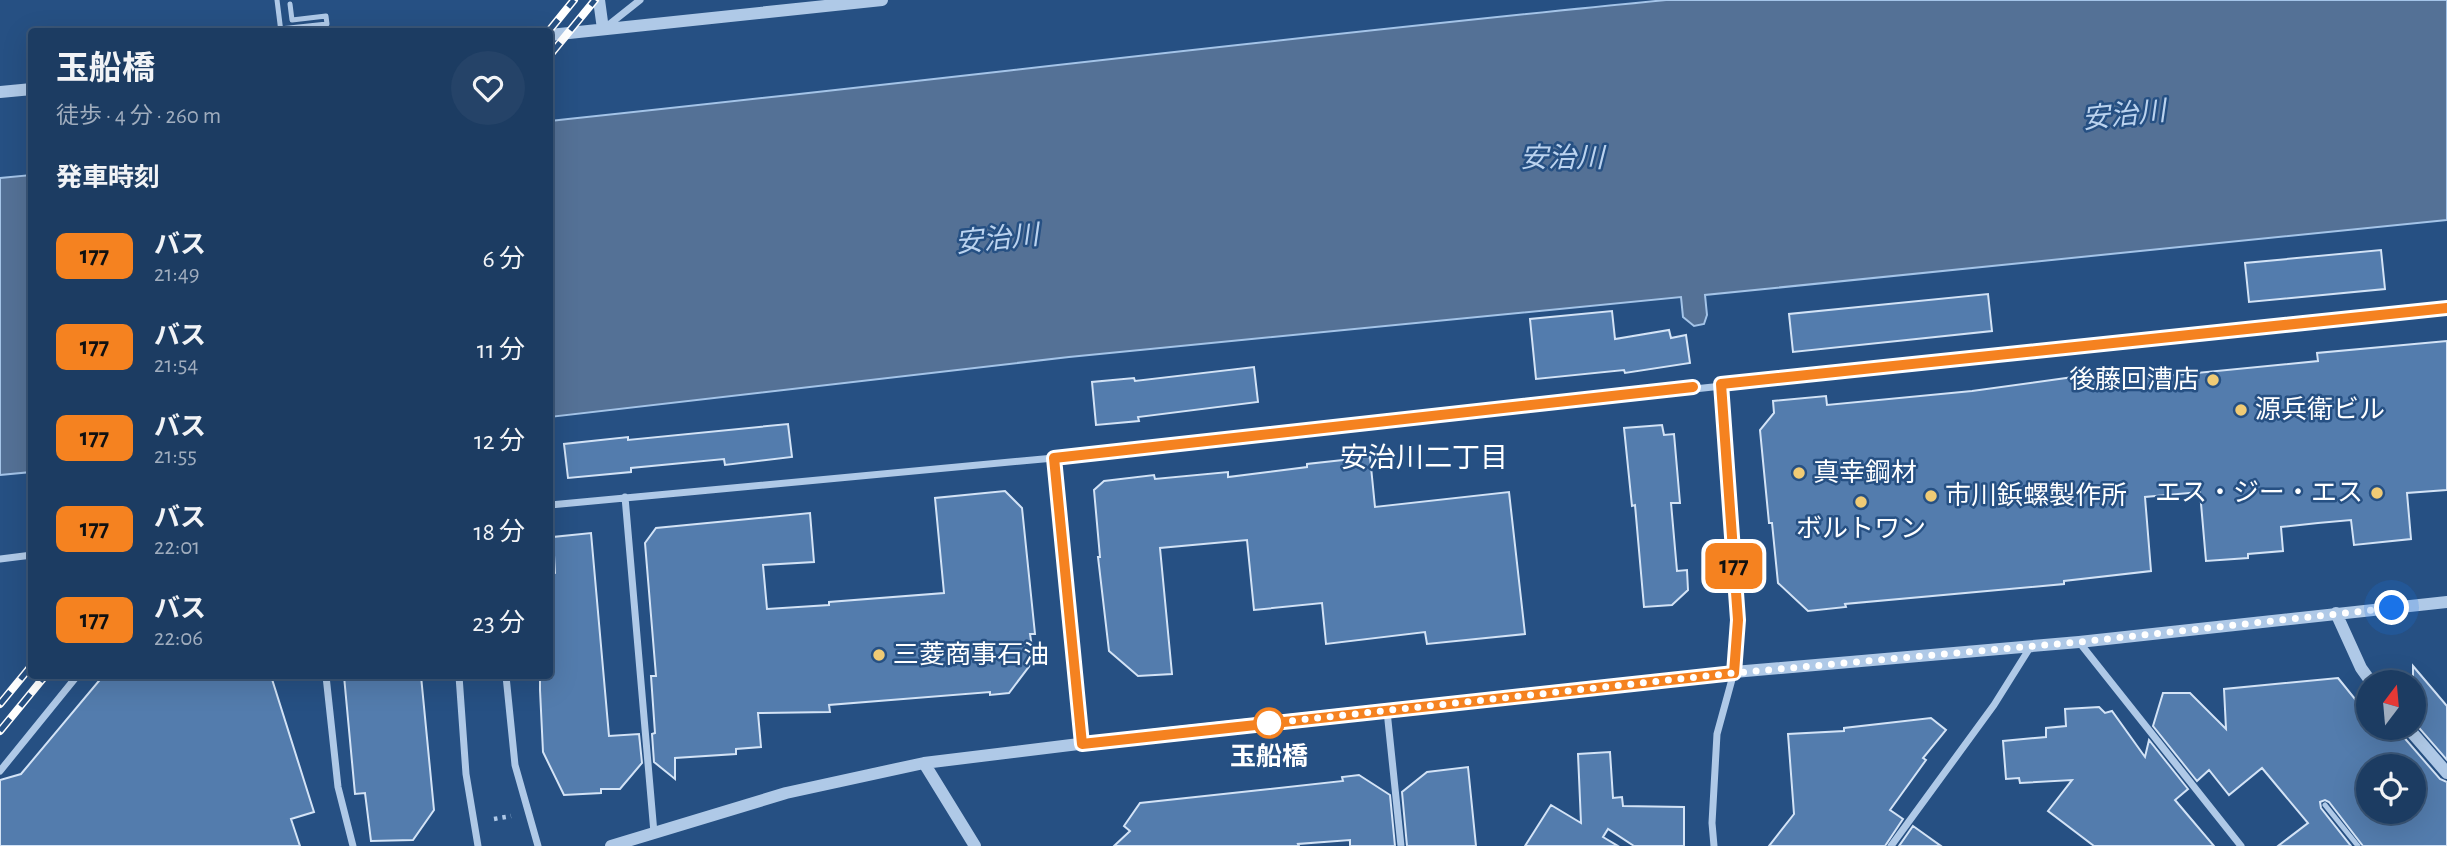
<!DOCTYPE html>
<html lang="ja">
<head>
<meta charset="utf-8">
<style>
  body { margin:0; font-family:"Alegreya Sans","Noto Sans JP",sans-serif; background:#254368; color:#f1f3f6; height:100vh; display:flex; flex-direction:column; font-size:26px; white-space:nowrap }
  * { box-sizing:border-box; margin:0 }
  p { font-size:23px; color:#a0adbe }
  .icon { flex:none; width:38px; height:38px; fill:none; stroke:currentColor; stroke-width:2; stroke-linecap:round; stroke-linejoin:round }
  .map { position:relative; flex:1; overflow:hidden }
  .drawer { position:absolute; left:28px; top:28px; width:525px; height:651px; display:flex; flex-direction:column; background:#1c3c62; border-radius:7px; box-shadow:0 7px 28px #0002,0 0 0 2px #3a5677 }
  .drawer>* { flex:none }
  .badge { padding:0 14px; border-radius:10px; font-size:24px; line-height:46px }
  .needle { width:46px; rotate:16deg }
  .tools { position:absolute; left:2356px; top:670px; display:grid; gap:14px }
  .tools a { display:grid; place-items:center; width:70px; height:70px; border-radius:50%; background:#1c3c62; box-shadow:0 7px 28px #0002,0 0 0 2px #3a5677; font-size:35px }
  .you { position:absolute; width:35px; height:35px; margin:-18px; border:5px solid #fff; border-radius:50%; background:#1a73e8; box-shadow:0 0 0 10px #1a73e833 }
  .map>.badge { position:absolute; translate:-50% -50%; box-shadow:0 0 0 4px #fff }
  h2 { padding:0 28px; font-size:26px; line-height:63px }
  .round { display:grid; place-items:center; flex:none; width:74px; height:74px; border-radius:37px; background:#254368 }
  .overview { display:flex; align-items:center; justify-content:space-between; height:119px; padding:0 28px }
  h1 { font-size:33px; font-weight:700; line-height:52px }
  ul { padding:0; list-style:none }
  li { display:flex; align-items:center; gap:21px; height:91px; padding:0 28px }
  li div { flex:1 }
  li b { display:block; font-size:26px }
  li em { font-style:normal }
  li .badge { min-width:77px; font-weight:700; text-align:center }
  .map>svg:first-child { display:block }
  .water { fill:#547196; stroke:#a4c4e8; stroke-width:2 }
  .building { fill:#537cad; stroke:#d3e3f6; stroke-width:2; fill-rule:evenodd }
  .lines { fill:none; stroke-linecap:round; stroke-linejoin:round }
  .path { stroke:#afc9e7; stroke-width:4.5; stroke-dasharray:3.5 5; stroke-linecap:butt }
  .service { stroke:#afc9e7; stroke-width:5 }
  .minor { stroke:#afc9e7; stroke-width:7 }
  .tertiary { stroke:#afc9e7; stroke-width:12 }
  .rail-casing { stroke:#fff; stroke-width:8 }
  .rail { stroke:#265083; stroke-width:5; stroke-dasharray:16; stroke-linecap:butt }
  .line-casing { stroke:#fff; stroke-width:16 }
  .line { stroke:#f58220; stroke-width:10 }
  .walk { stroke:#fff; stroke-width:7; stroke-dasharray:0 12.6 }
  .poi-dot { fill:#f0cb75; stroke:#265083; stroke-width:2.5 }
  .stop-dot { fill:#fff; stroke:#f58220; stroke-width:3.5 }
  .labels { text-anchor:middle; dominant-baseline:central; stroke-width:5; stroke-linejoin:round; paint-order:stroke }
  .poi-label { font-size:26px; fill:#fff; stroke:#265083; text-anchor:start }
  .stop-label { font-size:26px; font-weight:bold; fill:#fff; stroke:#265083 }
  .water-label { font-size:28px; font-style:italic; fill:#bbd3ef; stroke:#265083 }
  .neighbourhood-label { font-size:28px; fill:#fff; stroke:#265083 }
</style>
</head>
<body>
<div class="map">
<svg width="2447" height="846" viewBox="0 0 2447 846">
  <rect width="100%" height="100%" fill="#265083"/>
  <!-- water -->
  <path class="water" d="M1666 0H2447V220L1705 295 1707 315 1704 324 1694 326 1683 317 1681 297 1069 357 550 417V121C922 82 1294 36 1666 0Z
    M31 175V472L0 475V178Z"/>
  <!-- building -->
  <path class="building" d="M2381 250 2385 289 2249 302 2245 263Z
    M1988 294 1992 331 1793 352 1789 314Z
    M1612 311 1615 339 1669 330 1671 338 1686 335 1690 363 1625 373 1624 370 1536 379 1530 319Z
    M2447 341V490L2407 493 2411 539 2354 545 2351 520 2318 523 2281 527 2283 551 2248 554V558L2206 561 2200 492 2145 497 2151 571 2064 581V584L1845 604 1846 607 1808 611 1778 583 1772 523H1769L1760 430 1774 413 1773 401 1826 396 1827 405 1972 391 2088 375V380L2136 376V379L2318 361 2317 353Z
    M1254 367 1258 402 1138 417 1139 421 1096 425 1092 382 1134 378 1135 381Z
    M788 424 792 457 725 465 724 459 631 468V472L568 478 564 444 628 437V440Z
    M1662 425 1664 435 1674 434 1680 503H1671L1677 571 1687 570 1688 590 1672 605 1644 607 1635 505 1632 506 1624 428Z
    M1370 457 1375 507 1509 492 1525 634 1427 644 1425 632 1326 644 1322 603 1254 610 1247 540 1160 548 1172 674 1138 676 1109 651 1098 557H1100L1094 490 1104 481 1154 475 1155 479 1228 472V477L1307 467V464Z
    M1005 491 1022 508 1035 634H1030L1034 660 1009 693 990 695V692L829 705 830 712 758 713 761 747 736 749V754L675 758V779L654 762 652 734 655 733 651 676H656L645 543 656 528 810 513 814 562 763 565 767 609 829 605V602L944 593 935 498Z
    M591 533 609 736 639 734 642 763 620 789H601V793L564 795 543 752 540 690V676H550V574L555 573 553 537Z
    M2413 666 2447 706V760L2413 721Z
    M103 676H271L314 812 291 819 300 846H0V780L21 774Z
    M344 676H421L434 810 413 840 371 841 365 793 355 794Z
    M2338 678 2368 715V728H2399L2401 734 2440 779 2447 782V846H2363L2329 802 2325 800 2320 802 2321 808 2351 846H2278L2308 823 2262 768 2229 795 2209 770 2197 781 2153 726 2163 693H2190L2226 729 2224 689ZM2368 766H2413V812H2368Z
    M2099 707 2105 713 2112 711 2145 757 2149 740 2188 789 2175 800 2214 846H2094L2048 811 2072 780 2020 783 2019 778 2006 779 2003 741 2046 737V728L2066 726 2065 709Z
    M1931 718 1946 730 1923 758 1926 760 1890 810 1903 819 1885 846H1769L1794 814 1788 734 1844 731V728Z
    M1610 752 1613 798 1622 797 1623 806 1684 807V846H1634L1608 829 1603 837 1618 846H1525L1551 805 1581 823 1578 754Z
    M1468 767 1476 846H1407L1402 792 1427 772Z
    M1359 775 1390 795 1395 846H1350V840L1298 844 1299 846H1114L1130 831 1124 826 1140 803 1343 781 1342 777Z
    M1913 826 1941 846H1899Z"/>
  <g class="lines">
    <!-- path -->
    <path class="path" d="M494 819 511 816"/>
    <!-- service -->
    <path class="service" d="M277 0 281 32
      M280 29 327 24 326 16 292 20 290 4
      M2325 805 2358 846"/>
    <!-- minor -->
    <path class="minor" d="M606 27 640 0
      M1054 458 1082 744
      M625 497 654 833
      M550 505 1054 458 2447 308
      M0 559 32 555
      M2079 642 2241 846
      M326 676 338 787 353 846
      M459 676 466 774 478 846
      M506 676 515 765 538 846
      M1387 711 1401 846
      M0 771 77 676
      M1714 846 1712 823 1717 734 1734 672 1738 620 1721 384
      M1891 846 1994 705 2031 646"/>
    <!-- tertiary -->
    <path class="tertiary" d="M599 0 603 29
      M550 35 882 0
      M0 92 32 89
      M2336 613 2361 668 2371 682
      M2408 728 2447 773
      M924 763 975 846
      M611 846 786 793 924 763 1160 734 1734 672 2079 642 2447 602"/>
    <defs>
      <path id="rail" d="M548 32 574 0
        M550 55 595 0
        M0 704 32 665
        M0 731 45 676"/>
    </defs>
    <!-- rail casing -->
    <use href="#rail" class="rail-casing"/>
    <!-- rail -->
    <use href="#rail" class="rail"/>
  </g>
  <g class="lines">
    <defs>
      <path id="line" d="M1693 387 1054 458 1082 744 1734 673 1738 620 1721 384 2447 308"/>
    </defs>
    <!-- line casing -->
    <use href="#line" class="line-casing"/>
    <!-- line -->
    <use href="#line" class="line"/>
    <!-- walk -->
    <path class="walk" d="M1269 723 1262 724 1734 673 2079 642 2392 608"/>
  </g>
  <!-- markers -->
  <g class="poi-dot">
    <circle cx="2213" cy="380" r="7"/>
    <circle cx="2241" cy="410" r="7"/>
    <circle cx="1799" cy="473" r="7"/>
    <circle cx="2377" cy="493" r="7"/>
    <circle cx="1931" cy="496" r="7"/>
    <circle cx="1861" cy="502" r="7"/>
    <circle cx="879" cy="655" r="7"/>
  </g>
  <circle class="stop-dot" cx="1269" cy="723" r="14"/>
  <g class="labels">
    <!-- poi labels -->
    <g class="poi-label">
      <text x="2199" y="380" text-anchor="end">後藤回漕店</text>
      <text x="2255" y="410">源兵衛ビル</text>
      <text x="1813" y="473">真幸鋼材</text>
      <text x="2363" y="493" text-anchor="end">エス・ジー・エス</text>
      <text x="1945" y="496">市川鋲螺製作所</text>
      <text x="1861" y="529" text-anchor="middle">ボルトワン</text>
      <text x="893" y="655">三菱商事石油</text>
    </g>
    <!-- stop labels -->
    <g class="stop-label">
      <text x="1269" y="757">玉船橋</text>
    </g>
    <!-- water labels -->
    <g class="water-label">
      <text transform="translate(2124 116) rotate(-6)">安治川</text>
      <text x="1562" y="159">安治川</text>
      <text transform="translate(997 240) rotate(-6)">安治川</text>
    </g>
    <!-- neighbourhood labels -->
    <g class="neighbourhood-label">
      <text x="1424" y="459">安治川二丁目</text>
    </g>
  </g>
</svg>
<div class="tools">
<a><svg class="needle" viewBox="-14 -14 28 28"><path d="M0-13l5 13h-10z" fill="#e53935"/><path d="M0 13l5-13h-10z" fill="#a0adbe"/></svg></a>
<a><svg class="icon" aria-label="locate" viewBox="0 0 24 24"><circle cx="12" cy="12" r="6"/><path d="M12 2v4M12 18v4M2 12h4M18 12h4"/></svg></a>
</div>
<div class="you" style="left:2392px;top:608px"></div>
<b class="badge" style="left:1734px;top:566px;background:#f58220;color:#111">177</b>
<section class="drawer">
<div class="overview"><div><h1>玉船橋</h1><p>徒歩 · 4 分 · 260 m</p></div><a class="round"><svg class="icon" aria-label="heart" viewBox="0 0 24 24"><path d="M12 20l-8-8c-3-5 5-10 8-4 3-6 11-1 8 4z"/></svg></a></div>
<h2>発車時刻</h2>
<ul>
<li><span class="badge" style="background:#f58220;color:#111">177</span><div><b>バス</b><p>21:49</p></div><em>6 分</em></li>
<li><span class="badge" style="background:#f58220;color:#111">177</span><div><b>バス</b><p>21:54</p></div><em>11 分</em></li>
<li><span class="badge" style="background:#f58220;color:#111">177</span><div><b>バス</b><p>21:55</p></div><em>12 分</em></li>
<li><span class="badge" style="background:#f58220;color:#111">177</span><div><b>バス</b><p>22:01</p></div><em>18 分</em></li>
<li><span class="badge" style="background:#f58220;color:#111">177</span><div><b>バス</b><p>22:06</p></div><em>23 分</em></li>
</ul>
</section>
</div>
</body>
</html>
